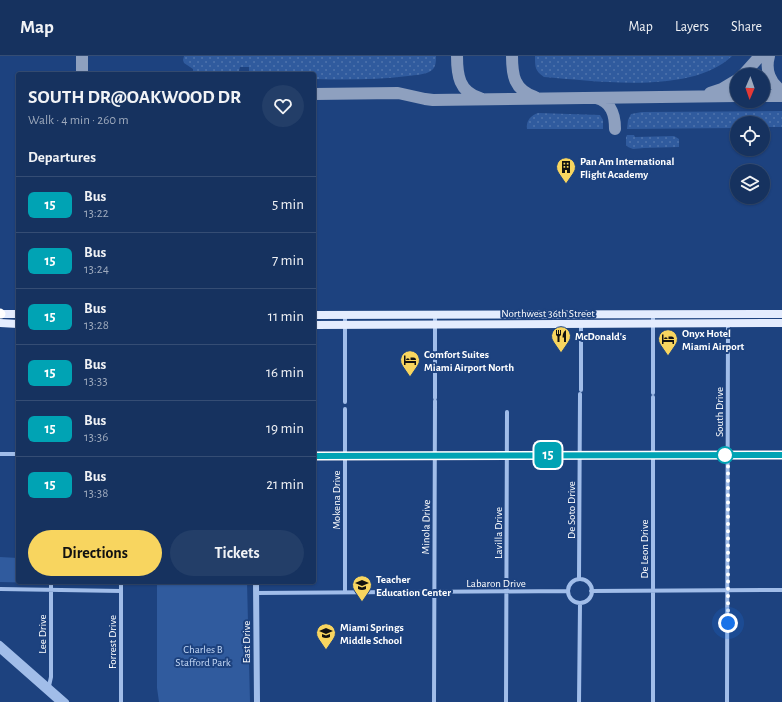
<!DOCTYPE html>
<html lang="en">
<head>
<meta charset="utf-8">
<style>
  body { margin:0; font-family:"Alegreya Sans",sans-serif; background:#233e68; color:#f1f3f6; height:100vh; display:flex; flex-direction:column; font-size:15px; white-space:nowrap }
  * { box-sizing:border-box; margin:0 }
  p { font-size:13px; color:#9eaabd }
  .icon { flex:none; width:22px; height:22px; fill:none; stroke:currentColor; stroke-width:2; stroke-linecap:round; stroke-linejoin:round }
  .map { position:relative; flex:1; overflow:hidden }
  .panel { position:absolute; left:16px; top:16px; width:300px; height:512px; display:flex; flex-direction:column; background:#16325f; border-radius:4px; box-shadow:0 1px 3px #0004,0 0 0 1px #354d74 }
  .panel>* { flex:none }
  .badge { padding:0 8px; border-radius:6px; font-size:14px; line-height:26px }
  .needle { width:26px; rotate:182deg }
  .tools { position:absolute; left:730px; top:12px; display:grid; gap:8px }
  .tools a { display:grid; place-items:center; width:40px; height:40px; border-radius:50%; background:#16325f; box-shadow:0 1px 3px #0004,0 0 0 1px #354d74; font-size:20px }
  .you { position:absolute; width:20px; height:20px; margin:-10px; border:3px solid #fff; border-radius:50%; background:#1a73e8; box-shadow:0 0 0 6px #1a73e833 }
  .map>.badge { position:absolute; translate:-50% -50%; box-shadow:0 0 0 2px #fff }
  h2 { padding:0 12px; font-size:15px; line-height:36px }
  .round { display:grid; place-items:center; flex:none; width:42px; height:42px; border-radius:21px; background:#233e68 }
  .headline { display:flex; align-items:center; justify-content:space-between; height:68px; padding:0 12px }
  h1 { font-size:19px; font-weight:600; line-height:30px }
  .cta { display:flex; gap:8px; margin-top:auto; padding:8px 12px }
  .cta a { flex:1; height:46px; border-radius:24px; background:#f8d55f; color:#111; font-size:16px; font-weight:600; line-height:46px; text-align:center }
  .cta a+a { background:#233e68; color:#f1f3f6 }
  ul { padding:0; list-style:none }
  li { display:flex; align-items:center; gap:12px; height:56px; padding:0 12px; border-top:1px solid #354d74 }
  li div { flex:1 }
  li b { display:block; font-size:15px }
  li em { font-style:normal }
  li .badge { min-width:44px; font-weight:700; text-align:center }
  header { display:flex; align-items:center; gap:24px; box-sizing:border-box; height:56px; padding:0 20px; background:#16325f; border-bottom:1px solid #354d74 }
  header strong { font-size:19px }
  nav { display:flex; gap:22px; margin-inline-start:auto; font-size:14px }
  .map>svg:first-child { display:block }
  .grass { fill:url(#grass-dots) }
  .park { fill:#305b9e }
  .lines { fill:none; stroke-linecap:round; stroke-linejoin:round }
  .taxiway { stroke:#8ea0bf; stroke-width:12 }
  .minor { stroke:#a1bde9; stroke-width:4 }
  .tertiary { stroke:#a1bde9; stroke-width:6 }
  .primary { stroke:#e4ecfe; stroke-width:8 }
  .motorway { stroke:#fff; stroke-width:9 }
  .line-casing { stroke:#fff; stroke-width:9 }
  .line { stroke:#00a3b4; stroke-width:6 }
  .walk { stroke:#fff; stroke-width:4; stroke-dasharray:0 7.2 }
  .stop-dot { fill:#fff; stroke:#00a3b4; stroke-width:2 }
  .labels { text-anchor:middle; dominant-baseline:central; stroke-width:4; stroke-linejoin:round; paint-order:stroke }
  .poi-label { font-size:11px; font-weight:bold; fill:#fff; stroke:#1d427f; text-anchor:start }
  .street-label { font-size:11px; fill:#fff; stroke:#1d427f }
  .park-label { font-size:11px; fill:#c5d9f6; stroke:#1d427f }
</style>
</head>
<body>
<header>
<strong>Map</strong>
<nav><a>Map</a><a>Layers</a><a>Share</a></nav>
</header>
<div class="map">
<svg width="782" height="646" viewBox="0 0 782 646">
  <defs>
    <pattern id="grass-dots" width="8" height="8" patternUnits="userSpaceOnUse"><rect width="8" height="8" fill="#305b9e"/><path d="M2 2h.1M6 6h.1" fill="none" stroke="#4f74ad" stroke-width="1.8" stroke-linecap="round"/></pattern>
  </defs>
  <rect width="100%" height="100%" fill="#1d427f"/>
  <!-- grass -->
  <path class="grass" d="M184 0H436C436 5 436 11 432 14 426 19 415 19 408 20 375 24 346 24 314 23V18H249V11H240L238 18H193V13L184 7 183 4Z
    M535 0H732C692 39 596 25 544 21 535 15 535 11 535 0Z
    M782 55V71H763V67H737V72L627 73 628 64 631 58 642 56Z
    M538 57 600 59 603 64V73H527C526 65 530 60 538 57Z
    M627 79H634L635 81 674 80 679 83V91L644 92 633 93 628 91 626 89V81Z"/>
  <!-- park -->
  <path class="park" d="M0 501 18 502V526H43V527L0 526Z
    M157 526H247L250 646H159L157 632Z"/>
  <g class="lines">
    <!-- taxiway -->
    <path class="taxiway" d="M457 0C457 19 459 36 480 42
      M512 0C512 19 514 34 535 41
      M769 0C765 14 770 27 782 35
      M82 18V0
      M743 19 760 0
      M710 37 722 33 737 24
      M314 38 398 37 425 43 433 44 737 40
      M763 40H782
      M596 42C612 46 615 59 615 73"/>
    <!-- minor -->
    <path class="minor" d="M345 259V346
      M581 334V268
      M653 337V258
      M435 342V259
      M0 398H18
      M314 400 782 399
      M579 523 580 338
      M568 535a12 12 0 1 1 24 0a12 12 0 1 1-24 0Z
      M121 526V646
      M0 533 121 535
      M591 535 782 534
      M345 536V353
      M256 537 568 535
      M49 630 51 621V526
      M434 646 435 345
      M506 646 507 356
      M579 646 580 548
      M653 646V341
      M727 646 728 266"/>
    <!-- tertiary -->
    <path class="tertiary" d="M256 526 257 646
      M0 588 66 646
      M0 594 59 646"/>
    <!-- primary -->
    <path class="primary" d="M0 258H18
      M314 259 782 258
      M0 267 18 268
      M314 269 782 267"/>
    <!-- motorway -->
    <path class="motorway" d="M0 257 1 258"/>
  </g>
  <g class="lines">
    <defs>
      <path id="line" d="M314 400 782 399"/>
    </defs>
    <!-- line casing -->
    <use href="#line" class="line-casing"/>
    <!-- line -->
    <use href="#line" class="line"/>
    <!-- walk -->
    <path class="walk" d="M725 399H728V567"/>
  </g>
  <!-- icons -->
  <defs>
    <symbol id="building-pin" viewBox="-11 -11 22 30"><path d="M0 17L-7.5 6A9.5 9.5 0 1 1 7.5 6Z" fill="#f8d55f" stroke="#1d427f"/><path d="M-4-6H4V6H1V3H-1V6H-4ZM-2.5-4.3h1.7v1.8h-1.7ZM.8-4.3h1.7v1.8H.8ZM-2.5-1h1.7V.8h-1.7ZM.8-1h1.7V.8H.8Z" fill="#111"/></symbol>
    <symbol id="restaurant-pin" viewBox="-11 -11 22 30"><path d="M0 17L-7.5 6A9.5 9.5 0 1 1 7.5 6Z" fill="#f8d55f" stroke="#1d427f"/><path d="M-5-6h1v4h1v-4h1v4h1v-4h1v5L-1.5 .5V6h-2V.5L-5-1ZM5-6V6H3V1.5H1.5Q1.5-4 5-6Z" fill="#111"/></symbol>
    <symbol id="hotel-pin" viewBox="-11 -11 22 30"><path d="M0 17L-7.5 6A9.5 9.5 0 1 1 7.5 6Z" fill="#f8d55f" stroke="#1d427f"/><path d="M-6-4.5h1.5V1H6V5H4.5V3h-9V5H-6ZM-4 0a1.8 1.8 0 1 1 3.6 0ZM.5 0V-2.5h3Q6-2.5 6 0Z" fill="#111"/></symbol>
    <symbol id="school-pin" viewBox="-11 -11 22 30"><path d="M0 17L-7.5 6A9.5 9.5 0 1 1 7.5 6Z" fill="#f8d55f" stroke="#1d427f"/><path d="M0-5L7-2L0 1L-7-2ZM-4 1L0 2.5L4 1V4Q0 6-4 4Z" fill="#111"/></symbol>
  </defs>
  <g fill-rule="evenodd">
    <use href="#building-pin" x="555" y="100" width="22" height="30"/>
    <use href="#restaurant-pin" x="550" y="269" width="22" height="30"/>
    <use href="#hotel-pin" x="657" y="272" width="22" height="30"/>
    <use href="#hotel-pin" x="399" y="293" width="22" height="30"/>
    <use href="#school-pin" x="351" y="518" width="22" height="30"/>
    <use href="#school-pin" x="315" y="566" width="22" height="30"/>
  </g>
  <!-- markers -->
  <circle class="stop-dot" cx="725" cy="399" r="8"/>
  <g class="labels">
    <!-- poi labels -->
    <g class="poi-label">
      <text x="580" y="105">Pan Am International<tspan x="580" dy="13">Flight Academy</tspan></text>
      <text x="682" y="277">Onyx Hotel<tspan x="682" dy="13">Miami Airport</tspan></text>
      <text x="575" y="280">McDonald's</text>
      <text x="424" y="298">Comfort Suites<tspan x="424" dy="13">Miami Airport North</tspan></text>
      <text x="376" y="523">Teacher<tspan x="376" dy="13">Education Center</tspan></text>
      <text x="340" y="571">Miami Springs<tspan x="340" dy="13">Middle School</tspan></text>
    </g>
    <!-- street labels -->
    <g class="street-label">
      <text x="548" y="257">Northwest 36th Street</text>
      <text transform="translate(719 356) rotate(-90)">South Drive</text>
      <text transform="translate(336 444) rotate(-90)">Mokena Drive</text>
      <text transform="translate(571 454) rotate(-90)">De Soto Drive</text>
      <text transform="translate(426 471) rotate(-89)">Minola Drive</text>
      <text transform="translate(498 477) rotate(-90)">Lavilla Drive</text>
      <text transform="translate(644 493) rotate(-90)">De Leon Drive</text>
      <text x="496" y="527">Labaron Drive</text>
      <text transform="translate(42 578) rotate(-90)">Lee Drive</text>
      <text transform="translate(112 586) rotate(-90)">Forrest Drive</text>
      <text transform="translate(246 586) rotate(-90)">East Drive</text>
    </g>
    <!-- park labels -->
    <g class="park-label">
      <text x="203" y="593">Charles B<tspan x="203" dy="13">Stafford Park</tspan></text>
    </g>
  </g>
</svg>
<div class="tools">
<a><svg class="needle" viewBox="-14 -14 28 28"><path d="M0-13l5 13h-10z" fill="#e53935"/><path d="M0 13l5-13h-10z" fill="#9eaabd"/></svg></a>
<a><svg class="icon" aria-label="locate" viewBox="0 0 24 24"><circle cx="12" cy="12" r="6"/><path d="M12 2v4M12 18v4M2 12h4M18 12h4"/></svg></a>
<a><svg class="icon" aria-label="layers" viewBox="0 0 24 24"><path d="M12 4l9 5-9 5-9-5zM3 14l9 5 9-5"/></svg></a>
</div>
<div class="you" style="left:728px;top:567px"></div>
<b class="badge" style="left:548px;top:399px;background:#00a3b4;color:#fff">15</b>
<section class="panel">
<div class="headline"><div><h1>SOUTH DR@OAKWOOD DR</h1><p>Walk · 4 min · 260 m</p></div><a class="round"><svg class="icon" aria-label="heart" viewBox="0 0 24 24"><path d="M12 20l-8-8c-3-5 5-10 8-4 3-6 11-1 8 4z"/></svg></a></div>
<h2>Departures</h2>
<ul>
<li><span class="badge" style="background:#00a3b4;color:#fff">15</span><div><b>Bus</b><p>13:22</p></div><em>5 min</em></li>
<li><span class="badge" style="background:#00a3b4;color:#fff">15</span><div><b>Bus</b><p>13:24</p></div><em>7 min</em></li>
<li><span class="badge" style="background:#00a3b4;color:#fff">15</span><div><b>Bus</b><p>13:28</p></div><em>11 min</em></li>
<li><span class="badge" style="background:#00a3b4;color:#fff">15</span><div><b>Bus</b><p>13:33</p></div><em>16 min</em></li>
<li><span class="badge" style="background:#00a3b4;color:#fff">15</span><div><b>Bus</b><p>13:36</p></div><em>19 min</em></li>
<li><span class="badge" style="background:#00a3b4;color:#fff">15</span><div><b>Bus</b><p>13:38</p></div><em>21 min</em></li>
</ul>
<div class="cta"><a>Directions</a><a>Tickets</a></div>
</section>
</div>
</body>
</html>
